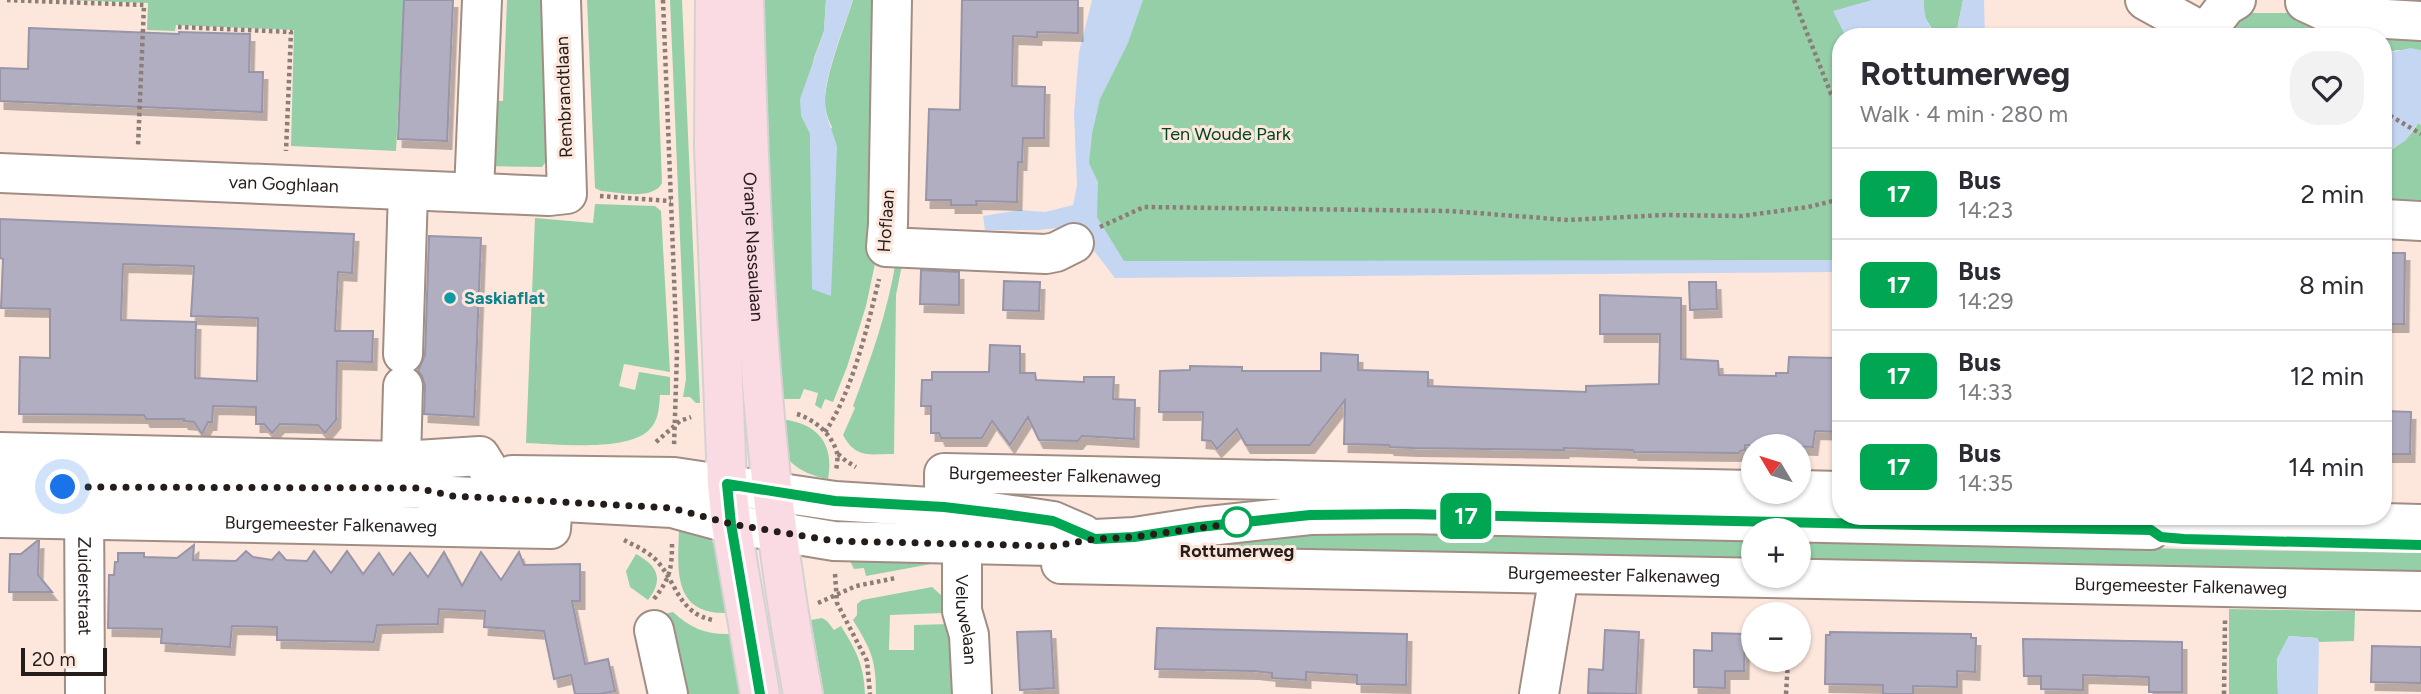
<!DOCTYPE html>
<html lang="en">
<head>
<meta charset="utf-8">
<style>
  body { margin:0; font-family:Figtree,sans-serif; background:#f2f2f3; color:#2b2b33; height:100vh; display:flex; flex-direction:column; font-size:26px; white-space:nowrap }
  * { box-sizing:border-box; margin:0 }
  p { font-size:23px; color:#7c7c81 }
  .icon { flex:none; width:38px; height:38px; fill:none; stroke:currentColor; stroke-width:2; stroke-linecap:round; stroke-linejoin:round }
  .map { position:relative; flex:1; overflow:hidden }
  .panel { position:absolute; left:1832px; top:28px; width:560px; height:497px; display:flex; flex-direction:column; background:#fff; border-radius:28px; box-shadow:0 2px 5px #0004 }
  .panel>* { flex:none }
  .badge { padding:0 14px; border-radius:10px; font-size:24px; line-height:46px }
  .needle { width:46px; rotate:308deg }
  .fabs { position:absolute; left:1741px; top:434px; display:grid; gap:14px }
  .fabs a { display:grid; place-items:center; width:70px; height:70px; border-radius:50%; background:#fff; box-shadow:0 2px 5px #0004; font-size:35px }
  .scale { position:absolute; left:21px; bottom:18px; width:86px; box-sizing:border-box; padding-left:7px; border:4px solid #251d1a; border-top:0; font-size:19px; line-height:24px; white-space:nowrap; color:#251d1a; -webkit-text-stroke:5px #fde7dd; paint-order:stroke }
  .you { position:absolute; width:35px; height:35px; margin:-18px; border:5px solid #fff; border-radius:50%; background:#1a73e8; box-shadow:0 0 0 10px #1a73e833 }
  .map>.badge { position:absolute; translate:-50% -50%; box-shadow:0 0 0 4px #fff }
  .round { display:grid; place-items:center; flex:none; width:74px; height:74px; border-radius:28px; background:#f2f2f3 }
  .overview { display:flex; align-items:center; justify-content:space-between; height:119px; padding:0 28px }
  h1 { font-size:33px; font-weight:700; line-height:52px }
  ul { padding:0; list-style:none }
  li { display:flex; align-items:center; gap:21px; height:91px; padding:0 28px; border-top:2px solid #e1e1e2 }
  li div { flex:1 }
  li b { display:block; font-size:26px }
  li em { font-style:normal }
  li .badge { min-width:77px; font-weight:700; text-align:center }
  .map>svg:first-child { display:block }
  .green { fill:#94cfa8 }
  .water { fill:#c5d6f3 }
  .building { fill:#b1aec1; stroke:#9895a8; stroke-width:2; fill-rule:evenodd; filter:url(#shadow) }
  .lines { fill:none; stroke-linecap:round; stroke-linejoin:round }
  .minor-casing { stroke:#a18d84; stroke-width:42 }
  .major-casing { stroke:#d3d2d1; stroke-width:42 }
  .path { stroke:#8c7d77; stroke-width:4.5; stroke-dasharray:3.5 3.5; stroke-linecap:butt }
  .minor { stroke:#fff; stroke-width:38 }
  .major { stroke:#fbdbe3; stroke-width:38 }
  .line-casing { stroke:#fff; stroke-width:16 }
  .line { stroke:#00a651; stroke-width:10 }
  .walk { stroke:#251d1a; stroke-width:7; stroke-dasharray:0 12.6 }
  .culture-dot { fill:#0f9aa8; stroke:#fde7dd; stroke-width:2.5 }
  .stop-dot { fill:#fff; stroke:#00a651; stroke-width:3.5 }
  .labels { text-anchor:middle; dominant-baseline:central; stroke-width:6; stroke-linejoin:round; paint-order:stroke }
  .street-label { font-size:18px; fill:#251d1a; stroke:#fde7dd }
  .park-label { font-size:18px; fill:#004423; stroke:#fde7dd }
  .culture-label { font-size:18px; font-weight:bold; fill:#0d838f; stroke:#fde7dd; text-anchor:start }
  .stop-label { font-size:18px; font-weight:bold; fill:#251d1a; stroke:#fde7dd }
</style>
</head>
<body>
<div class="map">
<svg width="2421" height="694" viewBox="0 0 2421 694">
  <defs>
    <filter id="shadow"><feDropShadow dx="4.5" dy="8" stdDeviation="0" flood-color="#0004"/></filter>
  </defs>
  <rect width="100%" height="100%" fill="#fde7dd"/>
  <!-- green -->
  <path class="green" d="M69 0H404L396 151 291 146 294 30 176 25 175 31 147 30 148 3Z
    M507 0H542L547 152 545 163 542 167 484 166 486 100 503 101Z
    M587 0H655L662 183C653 201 618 192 601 191L595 188Z
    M670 0H682L700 403H696L690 397H683L686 379Z
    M753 0H826L824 31 814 58 801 115 810 133 811 170 832 127C828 119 825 111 825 101 826 72 844 29 853 0H879L876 259 866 306 847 367 833 402 825 399 821 409 815 405 818 393 804 389 800 399H772Z
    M1122 0H1901L1906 37H1841V267L1123 270 1087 219 1084 126Z
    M1924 0H1963L1957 30 1945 34 1934 32 1924 16Z
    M2246 13H2301L2309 26 2338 25 2421 33V50H2397L2384 54V37H2233L2230 31 2235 18Z
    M2418 123 2421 125V200L2384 199V153C2398 147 2411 137 2418 123Z
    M595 204 655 206 661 211 670 372 624 364 619 386 635 390 639 372 670 377V395H660C659 408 659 420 649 430 627 452 556 444 526 443L535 218 593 223Z
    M896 260H903L896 295 894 454C869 454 856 459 843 435L855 408 853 406C871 358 888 311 896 260Z
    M779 419C815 422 835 441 828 479 811 476 788 467 782 448 780 439 780 428 779 419Z
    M679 528 708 537 722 552 727 613C671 615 678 567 679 528Z
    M1309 531 1754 535 1753 569 1136 551Z
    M1799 537 2184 549 2421 553V588L1799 571Z
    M636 554C658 566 664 579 648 600L630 587 626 571Z
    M848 557 942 562 866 576 864 568 854 569Z
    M932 587 941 595 943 613 890 615 889 650H914V625L950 624 953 694H876C876 659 871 650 853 620L857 615V604L862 600Z
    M2229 609 2355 611 2354 641 2319 642 2317 638 2289 636 2277 659 2278 694H2229Z
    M657 610 664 614 673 612C690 628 707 635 730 634L754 694H680L655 614Z
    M822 618 827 621 834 630 841 626C856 650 864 665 865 694H824L811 620Z"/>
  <!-- water -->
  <path class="water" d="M826 0H853C844 27 823 78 825 105 826 120 834 133 837 147L831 296 812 289 810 133 801 115 800 99 824 31Z
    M1092 0H1143L1128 43 1100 99 1092 134 1089 163 1098 182 1097 217 1124 261 1841 260V272L1115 278 1075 226 1039 230H985L983 216 1020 210 1045 212 1073 205 1077 185 1074 114 1079 52Z
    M1872 0H1924C1924 13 1925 22 1934 32L1945 34 1957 30 1963 0H1984L1985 37H1846L1833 11Z
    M2410 48 2421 50V125L2418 123 2405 141 2384 153V54Z
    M2289 636 2317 638 2319 642 2318 694H2278L2277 659Z"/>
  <!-- building -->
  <path class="building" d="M404 0H453L447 141 398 139Z
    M962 0H1078V33L1037 32V37L1013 36 1012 86 1045 87 1044 138H1023L1022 162H1018L1017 202 976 201 977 205H951V200H926L929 109 960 110Z
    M29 28 179 34V32L250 34 249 72H263L262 112 0 101V68L28 69Z
    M0 219 354 234 352 273 338 272 335 331H373L372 362 337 361 336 420 325 433 318 425 280 424 272 433 264 424H256V407L213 406 212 422H208L202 434 194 422 184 421V419H146L144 415 19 414 20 357 50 358V309L1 308 3 259 0 258ZM123 264 194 266 191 316 258 318 257 381 195 378 196 322 121 320Z
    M429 236 481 238 474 417 424 414 425 386 422 376 418 371 425 355Z
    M2384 253H2405L2404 324H2384Z
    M921 270 959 272V305L920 304Z
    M1004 281 1040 282 1039 311 1003 310Z
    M1689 282H1716L1717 309 1690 310Z
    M1600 295 1681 298V359L1718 361 1719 375 1776 376V373H1788L1789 357 1837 358 1838 398 1841 399V432L1815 431 1813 447 1745 445V450L1740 451 1739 453 1634 452 1633 450 1564 448V450L1414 448 1390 447 1389 445 1344 444 1345 400 1310 445H1246L1237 429 1217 449 1211 441 1202 440 1203 412H1159L1160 371 1190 370V366L1242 367V371H1321V353L1358 355V370L1428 372V386L1586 392V386L1659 384 1660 334H1600Z
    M990 345 1020 346V373H1035L1036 380 1084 382V377H1114L1113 399 1135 400 1134 439 1082 436 1078 441 1039 440 1028 417 1010 445 992 421 982 438H941L939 433H931V406H921L922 380H932V372H989Z
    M2384 411 2411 412 2410 454H2384Z
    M37 541H39L38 575 52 592H9L10 554H21Z
    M194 545 193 560 236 561 246 551 253 557 272 560 279 552 286 560 307 561 314 551 331 573 347 551 363 574 379 553 393 575 410 553 428 577 444 552 462 586 481 552 501 580 519 552 524 565 580 564V601H572L585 664 608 659 615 691 600 694H575L571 675 554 679 544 631 484 627 485 611 439 609 438 624 377 625 374 642 277 640V627L232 626 230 647 161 643 162 629 108 628 109 575H114L115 562H118V553H144V557L177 558Z
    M1157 628 1407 634 1406 685 1357 684V675L1306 672V680L1272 678V673L1254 671 1155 669Z
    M1605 630 1639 632 1636 694 1588 693 1589 669 1603 670Z
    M1051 631 1054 688 1020 690 1017 632Z
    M1830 632 1971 634V638H1976L1975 672 1957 671V687L1913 686V694H1883V685L1825 684 1826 635H1830Z
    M1712 633 1745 634 1744 671H1725V688L1694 687V650L1712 651Z
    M2023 639 2182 642V692H2149V677L2083 675V690L2041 689V676H2024Z
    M2372 646 2421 647V683L2371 682Z"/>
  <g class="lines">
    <defs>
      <g id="minor">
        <path d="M892 0 888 224 886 247 1046 254 1056 252 1074 243"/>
        <path d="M2145 0 2212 37"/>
        <path d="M2305 2 2335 16 2421 21"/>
        <path d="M2206 32 2226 6 2236 0"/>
        <path id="s1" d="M0 173C183 180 366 187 549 196L567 194 561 0"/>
        <path d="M474 192 482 0"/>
        <path d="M2384 219 2421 221"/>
        <path d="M403 354 408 191"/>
        <path d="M0 452 401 461 480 456 491 474"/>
        <path d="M401 461 403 386"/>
        <path d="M512 475 674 477 835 501 978 510 1053 521 1083 534"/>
        <path d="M0 485 119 488H417L453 496 672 508 731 524 834 541 1053 546 1095 539 1134 537 1199 527 1310 515 1406 514 2151 530 2162 522 2211 518 2421 524"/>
        <path d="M1799 490 1841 491"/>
        <path id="s2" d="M84 493 85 694"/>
        <path id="s3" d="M944 507V473L1754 490"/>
        <path id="s4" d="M0 518 551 529 553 502"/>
        <path id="s5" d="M962 543V611L969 635 972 694"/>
        <path id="s6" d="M1061 564 2421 591"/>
        <path d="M654 630 668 694"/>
        <path d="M1539 694 1559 575"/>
      </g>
      <g id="major">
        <path d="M715 0 714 147 727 484 731 524 760 694"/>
        <path id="s7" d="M744 0C750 232 759 466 803 694"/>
      </g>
    </defs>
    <!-- minor casing -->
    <use href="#minor" class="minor-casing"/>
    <!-- major casing -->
    <use href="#major" class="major-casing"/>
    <!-- path -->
    <path class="path" d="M7 0 144 5 138 146
      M663 0 677 353 674 447
      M1794 0 1831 94 1841 106
      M178 27 291 32 286 151
      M2384 112 2421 134
      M600 196 671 201
      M1100 227 1144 207 1450 211 1568 220 1665 215 1742 216 1808 207 1841 199
      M797 414C815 420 832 434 837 453 838 458 837 465 836 470
      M825 432C852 393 868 325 879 279
      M656 442 680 421 691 417
      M838 454 846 461 856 467
      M624 540C635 546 648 551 657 561 677 583 678 613 713 620
      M835 574 837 603 867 661 870 694
      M654 599C670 578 672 569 672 543
      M818 603 856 586 896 578
      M1786 694 1788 660
      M2224 694 2225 620"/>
    <!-- minor -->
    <use href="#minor" class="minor"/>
    <!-- major -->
    <use href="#major" class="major"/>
  </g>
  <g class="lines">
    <defs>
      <path id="line" d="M760 694 731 524 727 484 835 501 944 507 1003 514 1053 521 1095 539 1134 537 1199 527 1310 515 1406 514 2151 530 2161 537 2184 539 2421 545"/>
    </defs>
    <!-- line casing -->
    <use href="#line" class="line-casing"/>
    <!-- line -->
    <use href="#line" class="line"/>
    <!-- walk -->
    <path class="walk" d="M63 487 417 488 453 496 672 508 731 524 834 541 1054 546 1095 539 1134 537 1243 522H1237"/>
  </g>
  <!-- markers -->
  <circle class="culture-dot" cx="450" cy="298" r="7"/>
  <circle class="stop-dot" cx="1237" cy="522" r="14"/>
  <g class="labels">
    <!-- street labels -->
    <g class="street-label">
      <text transform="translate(564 97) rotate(-92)">Rembrandtlaan</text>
      <text stroke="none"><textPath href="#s1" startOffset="284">van Goghlaan</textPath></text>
      <text transform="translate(886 221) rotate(-86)">Hoflaan</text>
      <text stroke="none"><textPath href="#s7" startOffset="247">Oranje Nassaulaan</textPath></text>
      <text stroke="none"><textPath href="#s3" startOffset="145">Burgemeester Falkenaweg</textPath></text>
      <text stroke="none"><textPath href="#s4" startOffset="331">Burgemeester Falkenaweg</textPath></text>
      <text stroke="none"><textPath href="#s6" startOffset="553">Burgemeester Falkenaweg</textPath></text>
      <text stroke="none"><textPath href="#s2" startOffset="93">Zuiderstraat</textPath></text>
      <text stroke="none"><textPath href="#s6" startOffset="1120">Burgemeester Falkenaweg</textPath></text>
      <text stroke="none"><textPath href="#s5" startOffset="77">Veluwelaan</textPath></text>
    </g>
    <!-- park labels -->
    <g class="park-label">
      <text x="1226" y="134">Ten Woude Park</text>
    </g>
    <!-- culture labels -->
    <g class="culture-label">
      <text x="464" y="298">Saskiaflat</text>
    </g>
    <!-- stop labels -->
    <g class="stop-label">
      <text x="1237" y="551">Rottumerweg</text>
    </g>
  </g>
</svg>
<div class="fabs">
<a><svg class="needle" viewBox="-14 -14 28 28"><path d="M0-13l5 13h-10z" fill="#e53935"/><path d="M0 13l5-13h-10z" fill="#7c7c81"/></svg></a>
<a>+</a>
<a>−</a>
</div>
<div class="scale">20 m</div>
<div class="you" style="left:63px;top:487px"></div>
<b class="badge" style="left:1466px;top:516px;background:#00a651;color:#fff">17</b>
<section class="panel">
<div class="overview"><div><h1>Rottumerweg</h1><p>Walk · 4 min · 280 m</p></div><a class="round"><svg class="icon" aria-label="heart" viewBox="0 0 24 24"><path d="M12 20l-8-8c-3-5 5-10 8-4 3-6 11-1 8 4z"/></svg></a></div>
<ul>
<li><span class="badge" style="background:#00a651;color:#fff">17</span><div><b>Bus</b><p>14:23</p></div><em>2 min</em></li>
<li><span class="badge" style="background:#00a651;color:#fff">17</span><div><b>Bus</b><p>14:29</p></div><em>8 min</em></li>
<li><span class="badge" style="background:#00a651;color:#fff">17</span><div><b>Bus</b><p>14:33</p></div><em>12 min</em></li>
<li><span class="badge" style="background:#00a651;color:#fff">17</span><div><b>Bus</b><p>14:35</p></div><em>14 min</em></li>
</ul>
</section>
</div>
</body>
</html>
